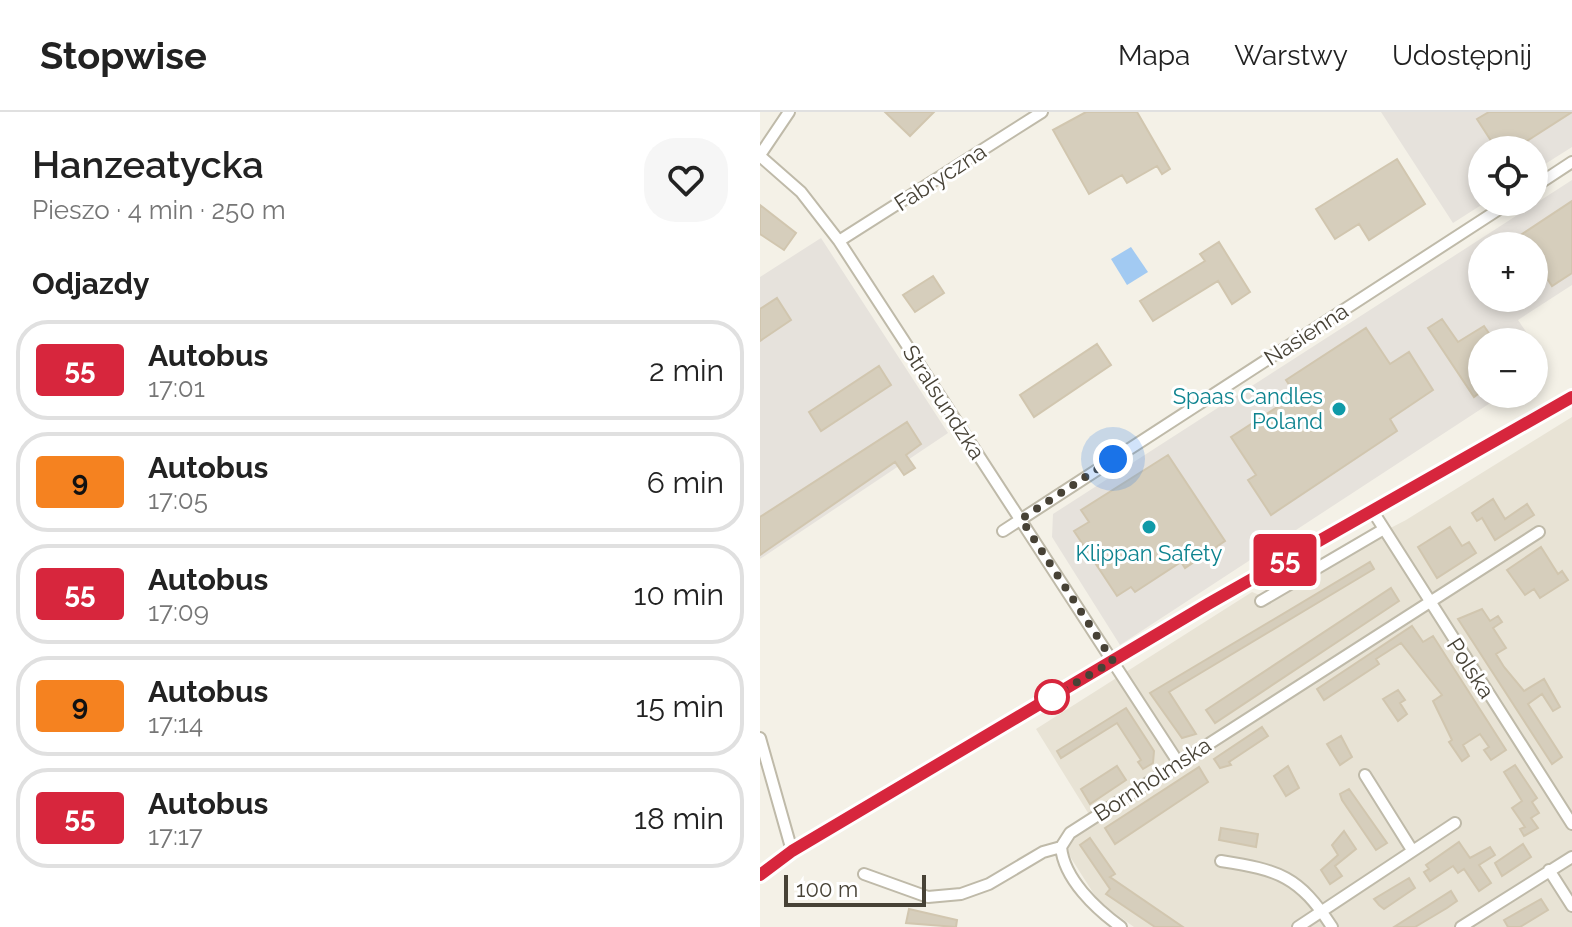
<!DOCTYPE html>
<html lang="pl">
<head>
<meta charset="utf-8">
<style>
  body { margin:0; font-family:Raleway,sans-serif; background:#f6f6f6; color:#222; height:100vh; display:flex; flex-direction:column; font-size:30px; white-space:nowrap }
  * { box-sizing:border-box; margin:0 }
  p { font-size:26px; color:#767676 }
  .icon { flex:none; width:44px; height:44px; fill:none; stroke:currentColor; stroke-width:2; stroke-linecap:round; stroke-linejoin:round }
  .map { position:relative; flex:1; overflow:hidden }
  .sheet { display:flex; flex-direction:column; background:#fff; width:760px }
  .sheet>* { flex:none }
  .badge { padding:0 16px; border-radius:6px; font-size:28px; line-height:52px }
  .fabs { position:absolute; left:708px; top:24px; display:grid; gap:16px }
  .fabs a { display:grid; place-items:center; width:80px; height:80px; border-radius:50%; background:#fff; box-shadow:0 4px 12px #0003; font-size:40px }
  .scale { position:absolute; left:24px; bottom:20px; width:142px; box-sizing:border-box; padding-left:8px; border:4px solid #474236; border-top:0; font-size:22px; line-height:28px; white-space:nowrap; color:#474236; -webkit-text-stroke:6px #fff; paint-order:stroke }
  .you { position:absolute; width:40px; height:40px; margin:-20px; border:6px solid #fff; border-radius:50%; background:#1a73e8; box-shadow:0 0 0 12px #1a73e833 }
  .map>.badge { position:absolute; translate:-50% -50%; box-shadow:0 0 0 4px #fff }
  h2 { padding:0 32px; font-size:30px; line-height:72px }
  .round { display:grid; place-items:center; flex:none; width:84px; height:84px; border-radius:32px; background:#f6f6f6 }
  .headline { display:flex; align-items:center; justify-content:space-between; height:136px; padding:0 32px }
  h1 { font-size:38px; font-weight:600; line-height:60px }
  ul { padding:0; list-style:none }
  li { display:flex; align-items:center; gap:24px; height:100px; margin:0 16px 12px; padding:0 16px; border:4px solid #e0e0e0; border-radius:32px }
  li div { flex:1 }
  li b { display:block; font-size:30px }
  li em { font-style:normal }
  li .badge { min-width:88px; font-weight:700; text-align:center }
  header { display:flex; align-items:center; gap:48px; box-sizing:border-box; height:112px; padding:0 40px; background:#fff; border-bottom:2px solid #e0e0e0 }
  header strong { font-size:38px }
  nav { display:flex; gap:44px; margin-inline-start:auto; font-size:28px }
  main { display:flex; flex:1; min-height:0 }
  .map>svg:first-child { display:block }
  .residential { fill:#e8e3d5 }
  .industrial { fill:#e6e2dc; fill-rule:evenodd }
  .water { fill:#a2caf2 }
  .building { fill:#d6cebc; stroke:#d1c6af; stroke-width:2 }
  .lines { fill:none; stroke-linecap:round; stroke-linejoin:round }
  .minor-casing { stroke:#bfbaa9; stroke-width:14 }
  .minor { stroke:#fff; stroke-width:10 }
  .line-casing { stroke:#fff; stroke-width:18 }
  .line { stroke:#d7263d; stroke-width:12 }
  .walk { stroke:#474236; stroke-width:8; stroke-dasharray:0 14.4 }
  .culture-dot { fill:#0f9aa8; stroke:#fff; stroke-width:3 }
  .stop-dot { fill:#fff; stroke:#d7263d; stroke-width:4 }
  .labels { text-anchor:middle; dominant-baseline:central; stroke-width:6; stroke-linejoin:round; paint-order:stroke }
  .street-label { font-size:22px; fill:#474236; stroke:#fff }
  .culture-label { font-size:22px; fill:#0d838f; stroke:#fff; text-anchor:end }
</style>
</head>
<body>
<header>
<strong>Stopwise</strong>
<nav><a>Mapa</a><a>Warstwy</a><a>Udostępnij</a></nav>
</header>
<main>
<section class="sheet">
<div class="headline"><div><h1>Hanzeatycka</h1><p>Pieszo · 4 min · 250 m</p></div><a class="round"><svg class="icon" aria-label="heart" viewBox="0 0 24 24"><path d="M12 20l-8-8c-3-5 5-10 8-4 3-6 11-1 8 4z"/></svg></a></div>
<h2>Odjazdy</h2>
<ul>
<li><span class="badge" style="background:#d7263d;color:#fff">55</span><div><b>Autobus</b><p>17:01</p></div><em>2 min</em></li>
<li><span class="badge" style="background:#f58220;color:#111">9</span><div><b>Autobus</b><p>17:05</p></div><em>6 min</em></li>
<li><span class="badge" style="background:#d7263d;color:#fff">55</span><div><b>Autobus</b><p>17:09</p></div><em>10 min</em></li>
<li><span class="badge" style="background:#f58220;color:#111">9</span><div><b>Autobus</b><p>17:14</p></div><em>15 min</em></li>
<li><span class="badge" style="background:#d7263d;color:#fff">55</span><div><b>Autobus</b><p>17:17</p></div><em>18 min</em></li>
</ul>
</section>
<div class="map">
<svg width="812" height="815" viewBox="0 0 812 815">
  <rect width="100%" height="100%" fill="#f4f1e7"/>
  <!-- residential -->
  <path class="residential" d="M812 305V815H374L339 790 302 732 335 712 276 617 492 480 502 484 616 416 619 422 646 408Z"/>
  <!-- industrial -->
  <path class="industrial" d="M621 0H812V35L774 59V38H722V90H726L693 111Z
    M812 68V173L758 208 773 230H722V282H744L360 533 292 425 293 402ZM722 134H774V186H722Z
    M61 126 188 321 0 447V165Z"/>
  <!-- water -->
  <path class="water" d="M371 135 388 160 367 173 351 147Z"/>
  <!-- building -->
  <path class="building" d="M125 0H174L150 24Z
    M326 0H377L410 57 402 62 397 54 367 71 362 63 329 82 293 18Z
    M729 0H812L753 38H737L717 7Z
    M637 47 665 92 609 128 599 112 575 127 556 97Z
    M812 89V161L792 174 774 146V134H766L759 124Z
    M0 93 36 121 24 138 0 122Z
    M459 130 490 180 472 192 458 169 393 209 380 189 445 149 440 142Z
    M173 164 184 181 155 200 143 183Z
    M17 186 31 208 0 229V197Z
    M682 207 698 230 724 214 735 230H722V279L714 285 668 216Z
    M606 216 630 252 649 240 673 278 630 307 637 319 511 403 488 368 496 363 471 325 536 283 526 268Z
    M337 232 351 253 274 305 260 283Z
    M119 254 131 273 61 319 49 300Z
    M147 310 161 332 146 343 155 356 144 363 135 350 0 443V405Z
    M408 343 465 429 425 456 421 450 375 480 371 475 357 484 314 419 329 410 321 398Z
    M733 387 745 407 767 392 774 403 735 428 722 406 717 409 712 401Z
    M690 415 702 434 709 430 716 441 677 466 658 435Z
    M781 435 798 462 802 459 808 468 780 486 774 477 765 483 747 458Z
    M610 450 614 457 409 580 436 622 422 626 390 581Z
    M631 476 639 489 455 611 446 598Z
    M722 497 730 509 738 504 742 510 733 516 746 536 736 542 744 555 764 579 784 567 800 595 793 599 782 582 768 592 802 645 792 652 698 507Z
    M652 514 663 530 673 524 746 638 731 648 724 638 729 635 720 622 703 633 709 644 702 649 689 630 692 628 673 589 682 583 641 531 616 547 619 552 564 588 557 577Z
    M638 578 645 588 640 591 647 602 638 609 623 587Z
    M366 596 394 639 393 651 383 657 378 650 381 648 357 611 301 646 297 639Z
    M502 615 508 624 469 650 471 653 460 656 454 647Z
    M581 624 592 645 580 653 567 632Z
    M755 653 777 686 772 690 779 701 771 706 778 716 764 724 760 717 765 715 752 696 762 689 744 660Z
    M357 654 366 668 330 692 321 677Z
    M528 654 539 676 526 684 514 664Z
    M439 655 448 670 355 732 345 716Z
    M589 677 627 731 616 738 582 688 580 682Z
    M461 716 498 722 496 735 459 728Z
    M584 719 596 737 575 754 582 764 570 772 561 758 578 743 572 733Z
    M330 726 355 762 350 765 423 815H395L346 782 350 777 320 733Z
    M699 730 710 746 730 735 735 743 719 753 731 771 719 779 704 757 698 761 693 754 670 769 664 760 669 757 666 753Z
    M763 732 771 745 742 764 735 751Z
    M649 766 655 776 624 797 619 793 614 787Z
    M691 779 697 789 687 796 655 815H634Z
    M781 787 788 798 760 815H748L744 808Z
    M149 797 197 808 196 815 146 811Z"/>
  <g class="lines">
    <defs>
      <path id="minor" d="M0 43 29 0
        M0 44 41 80 79 129 418 650
        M774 75 812 50
        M79 129 282 0
        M612 398 812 712
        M243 419 750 90
        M501 489 624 417
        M0 626 32 739
        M605 663 652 738
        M301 735C304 767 336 797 361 815
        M461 749C519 758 539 764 572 815
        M789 758 812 794
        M104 762 168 785 201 782 229 772 283 740 301 735 310 721 779 420
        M0 763 24 744 448 492 812 285
        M538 815 695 711
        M701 815 812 745"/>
    </defs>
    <!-- minor casing -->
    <use href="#minor" class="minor-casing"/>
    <!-- minor -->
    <use href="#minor" class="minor"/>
  </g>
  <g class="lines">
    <defs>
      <path id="line" d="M0 763 32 739 448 492 812 285"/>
    </defs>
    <!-- line casing -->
    <use href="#line" class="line-casing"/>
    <!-- line -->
    <use href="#line" class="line"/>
    <!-- walk -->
    <path class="walk" d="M292 585 353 549 261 407 353 347"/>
  </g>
  <!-- markers -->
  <g class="culture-dot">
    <circle cx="579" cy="297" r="8"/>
    <circle cx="389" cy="415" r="8"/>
  </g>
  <circle class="stop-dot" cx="292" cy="585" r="16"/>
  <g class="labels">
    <!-- street labels -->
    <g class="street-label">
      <text transform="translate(180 65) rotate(-33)">Fabryczna</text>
      <text transform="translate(546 222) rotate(-33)">Nasienna</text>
      <text transform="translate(184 290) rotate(57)">Stralsundzka</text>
      <text transform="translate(711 556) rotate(57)">Polska</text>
      <text transform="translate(392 667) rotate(-33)">Bornholmska</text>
    </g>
    <!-- culture labels -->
    <g class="culture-label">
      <text x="563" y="284">Spaas Candles<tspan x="563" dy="25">Poland</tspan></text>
      <text x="389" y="441" text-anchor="middle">Klippan Safety</text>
    </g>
  </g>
</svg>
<div class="fabs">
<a><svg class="icon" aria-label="locate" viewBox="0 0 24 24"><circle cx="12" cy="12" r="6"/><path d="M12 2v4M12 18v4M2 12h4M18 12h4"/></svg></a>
<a>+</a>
<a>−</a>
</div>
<div class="scale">100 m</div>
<div class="you" style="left:353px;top:347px"></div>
<b class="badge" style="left:525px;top:448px;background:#d7263d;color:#fff">55</b>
</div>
</main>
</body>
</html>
